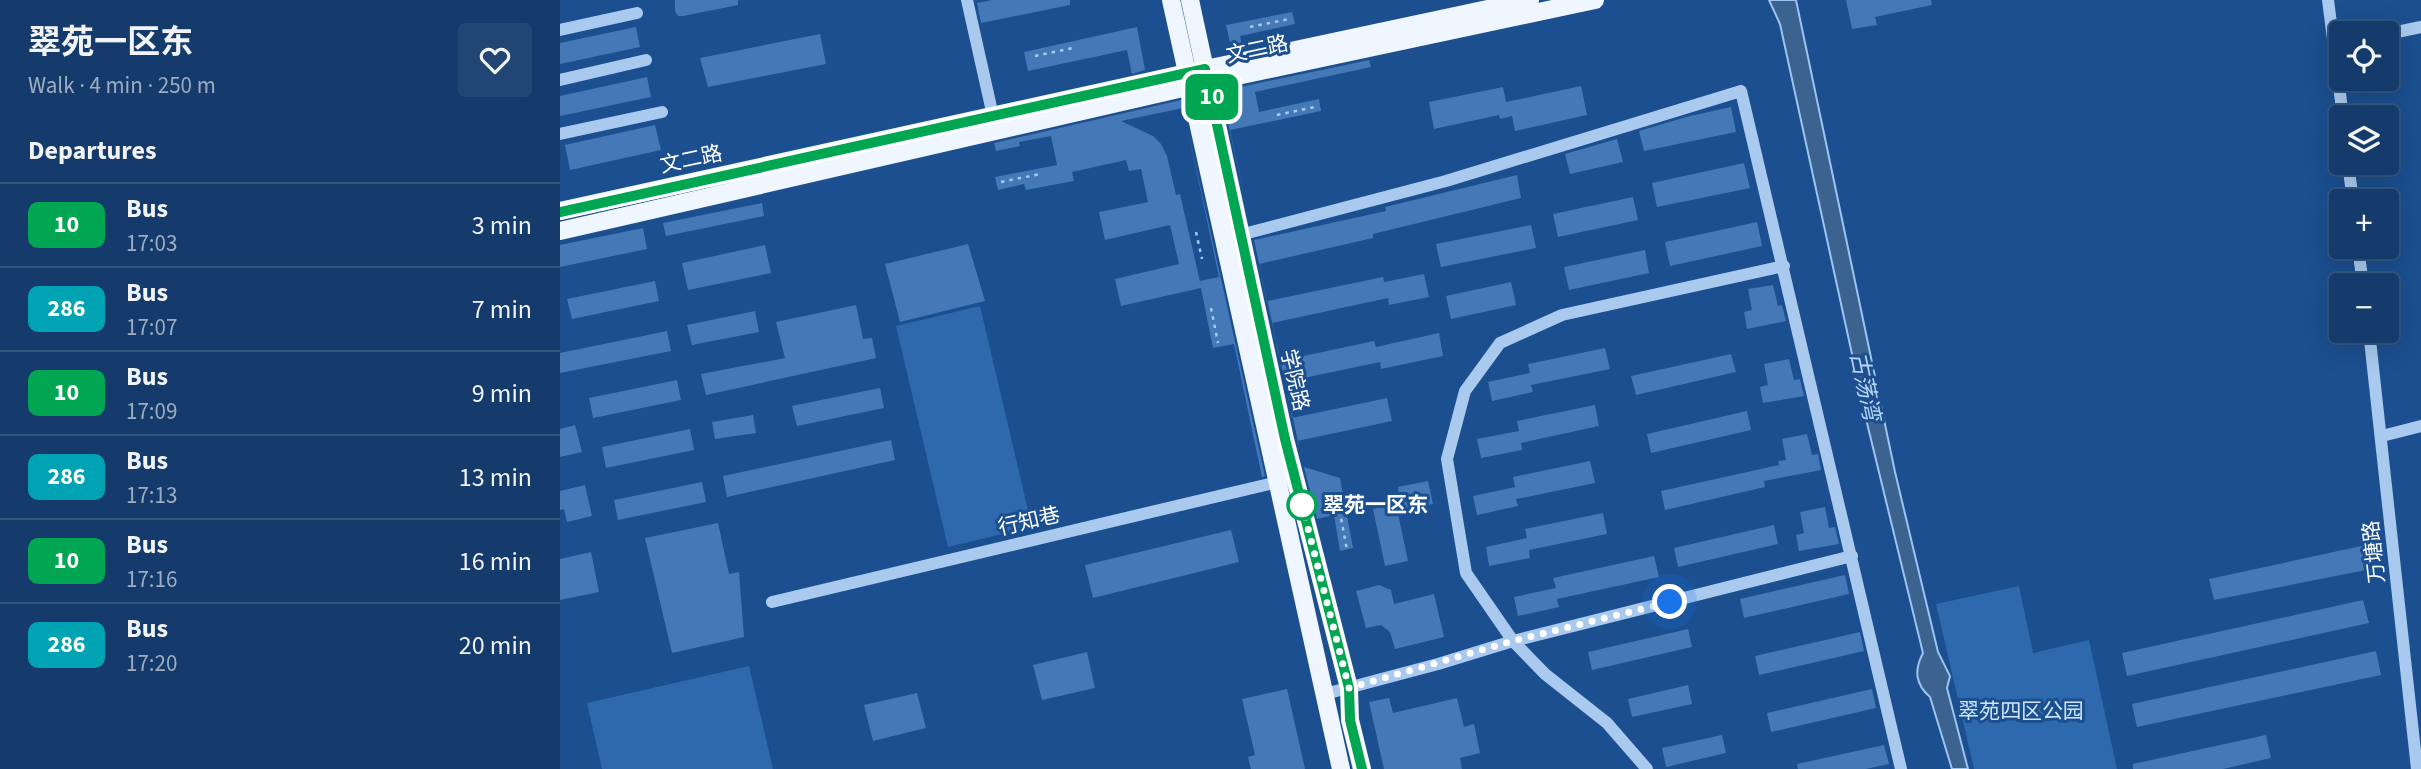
<!DOCTYPE html>
<html lang="en">
<head>
<meta charset="utf-8">
<style>
  body { margin:0; font-family:"Source Sans 3","Noto Sans SC",sans-serif; background:#214673; color:#f1f3f6; height:100vh; display:flex; flex-direction:column; font-size:26px; white-space:nowrap }
  * { box-sizing:border-box; margin:0 }
  p { font-size:23px; color:#9dadc1 }
  .icon { flex:none; width:38px; height:38px; fill:none; stroke:currentColor; stroke-width:2; stroke-linecap:round; stroke-linejoin:round }
  .map { position:relative; flex:1; overflow:hidden }
  .sheet { display:flex; flex-direction:column; background:#143b6b; width:560px }
  .sheet>* { flex:none }
  .badge { padding:0 14px; border-radius:10px; font-size:24px; line-height:46px }
  .buttons { position:absolute; left:1769px; top:21px; display:grid; gap:14px }
  .buttons a { display:grid; place-items:center; width:70px; height:70px; border-radius:7px; background:#143b6b; box-shadow:0 7px 28px #0002,0 0 0 2px #33557e; font-size:35px }
  .you { position:absolute; width:35px; height:35px; margin:-18px; border:5px solid #fff; border-radius:50%; background:#1a73e8; box-shadow:0 0 0 10px #1a73e833 }
  .map>.badge { position:absolute; translate:-50% -50%; box-shadow:0 0 0 4px #fff }
  h2 { padding:0 28px; font-size:26px; line-height:63px }
  .round { display:grid; place-items:center; flex:none; width:74px; height:74px; border-radius:7px; background:#214673 }
  .summary { display:flex; align-items:center; justify-content:space-between; height:119px; padding:0 28px }
  h1 { font-size:33px; font-weight:700; line-height:52px }
  ul { padding:0; list-style:none }
  li { display:flex; align-items:center; gap:21px; height:84px; padding:0 28px; border-top:2px solid #33557e }
  li div { flex:1 }
  li b { display:block; font-size:26px }
  li em { font-style:normal }
  li .badge { min-width:77px; font-weight:700; text-align:center }
  main { display:flex; flex:1; min-height:0 }
  .map>svg:first-child { display:block }
  .green { fill:#2e69ad }
  .water { fill:#3c6290; stroke:#9cc4f0; stroke-width:2 }
  .building { fill:#4478b7; fill-rule:evenodd }
  .lines { fill:none; stroke-linecap:round; stroke-linejoin:round }
  .path { stroke:#a9c9ee; stroke-width:2.5; stroke-dasharray:3.5 5; stroke-linecap:butt }
  .minor { stroke:#a9c9ee; stroke-width:12 }
  .major { stroke:#f0f6ff; stroke-width:18 }
  .line-casing { stroke:#fff; stroke-width:16 }
  .line { stroke:#00a651; stroke-width:10 }
  .walk { stroke:#fff; stroke-width:7; stroke-dasharray:0 12.6 }
  .stop-dot { fill:#fff; stroke:#00a651; stroke-width:3.5 }
  .labels { text-anchor:middle; dominant-baseline:central; stroke-width:6; stroke-linejoin:round; paint-order:stroke }
  .street-label { font-size:21px; fill:#fff; stroke:#1b4f8f }
  .stop-label { font-size:21px; font-weight:bold; fill:#fff; stroke:#1b4f8f; text-anchor:start }
  .park-label { font-size:21px; fill:#cfe3fa; stroke:#1b4f8f }
  .water-label { font-size:23px; font-style:italic; fill:#b5d3f5; stroke:#1b4f8f }
</style>
</head>
<body>
<main>
<section class="sheet">
<div class="summary"><div><h1>翠苑一区东</h1><p>Walk · 4 min · 250 m</p></div><a class="round"><svg class="icon" aria-label="heart" viewBox="0 0 24 24"><path d="M12 20l-8-8c-3-5 5-10 8-4 3-6 11-1 8 4z"/></svg></a></div>
<h2>Departures</h2>
<ul>
<li><span class="badge" style="background:#00a651;color:#fff">10</span><div><b>Bus</b><p>17:03</p></div><em>3 min</em></li>
<li><span class="badge" style="background:#00a3b4;color:#fff">286</span><div><b>Bus</b><p>17:07</p></div><em>7 min</em></li>
<li><span class="badge" style="background:#00a651;color:#fff">10</span><div><b>Bus</b><p>17:09</p></div><em>9 min</em></li>
<li><span class="badge" style="background:#00a3b4;color:#fff">286</span><div><b>Bus</b><p>17:13</p></div><em>13 min</em></li>
<li><span class="badge" style="background:#00a651;color:#fff">10</span><div><b>Bus</b><p>17:16</p></div><em>16 min</em></li>
<li><span class="badge" style="background:#00a3b4;color:#fff">286</span><div><b>Bus</b><p>17:20</p></div><em>20 min</em></li>
</ul>
</section>
<div class="map">
<svg width="1861" height="769" viewBox="0 0 1861 769">
  <rect width="100%" height="100%" fill="#1b4f8f"/>
  <!-- green -->
  <path class="green" d="M420 306 472 527 388 547 336 326Z
    M1459 586 1473 653 1529 640 1557 769H1414L1376 604Z
    M189 666 213 769H42L27 703Z"/>
  <!-- water -->
  <path class="water" d="M1209 0H1236L1335 472 1378 652 1390 676 1387 688 1408 769H1392L1370 697C1355 684 1354 670 1363 653L1307 423 1220 24Z"/>
  <!-- building -->
  <path class="building" d="M115 0H178V5L123 16H118L115 11Z
    M432 0H510V5L421 23 417 3Z
    M1286 0H1371L1372 5 1315 17 1317 25 1292 29Z
    M732 12 735 24 680 36 683 49 672 52 666 25Z
    M76 27 80 47 0 64V43Z
    M577 27 585 70 572 74 567 50 468 71 464 52Z
    M260 34 266 64 148 87 140 58Z
    M809 60 811 67 695 92 699 112 759 99 761 111 670 130 690 223 661 91Z
    M87 77 91 97 0 116V96Z
    M1021 86 1027 115 955 131 952 116 940 119 939 115 874 129 869 102 943 87 946 102Z
    M621 100 705 476 702 477 674 344 653 348 641 288 561 306 555 279 619 264 610 225 545 240 539 212 588 202 581 169 569 171 566 160 512 172 514 181 466 190 464 184 438 190 435 177 497 165 491 136 459 142 460 146 436 151 434 143ZM623 108 659 277 640 281 641 286 620 194 616 195 607 156 601 144 593 136 561 121Z
    M1171 107 1176 132 1084 151 1079 131 1126 117Z
    M95 125 101 150 10 170 5 145Z
    M1057 139 1063 162 1010 174 1005 154Z
    M1184 163 1190 188 1097 207 1092 183Z
    M957 175 961 198 813 234V238L699 264 707 301 823 277 824 282 864 274 869 297 829 305 828 298 712 323 720 361 814 341 816 347 879 333 883 356 821 369 820 362 725 382 732 418 827 398 832 421 737 441 739 446 694 240 826 211 825 207Z
    M1073 197 1078 220 998 237 993 214Z
    M202 203 204 216 106 236 103 223Z
    M1197 222 1202 246 1110 266 1105 242Z
    M971 225 976 248 881 267 876 244Z
    M83 228 87 249 0 267V245Z
    M408 244 425 301 340 322 325 264Z
    M205 245 211 273 128 290 122 263Z
    M1085 250 1089 273 1009 290 1004 267Z
    M95 281 99 301 12 319 7 299Z
    M951 282 956 305 891 319 886 296Z
    M1213 285 1218 306 1222 305 1226 321 1187 329 1184 312 1192 310 1188 289Z
    M296 305 303 339 312 338 316 358 146 395 141 374 225 358 216 322Z
    M195 311 199 332 132 345 127 325Z
    M107 331 111 351 0 373V353Z
    M1045 348 1050 369 971 385 973 392 932 401 928 382 970 373 968 364Z
    M1171 354 1176 372 1076 395 1071 376Z
    M1229 359 1234 380 1240 379 1244 396 1203 403 1200 387 1208 385 1204 364Z
    M117 380 121 400 33 418 29 398Z
    M320 388 324 408 237 426 232 406Z
    M1035 405 1039 426 961 443 962 450 921 458 917 439 959 431 957 421Z
    M1187 411 1191 430 1091 453 1087 434Z
    M193 415 196 433 155 439 152 422Z
    M15 425 22 452 0 457V429Z
    M130 429 134 450 46 468 42 447Z
    M1247 434 1252 455 1258 454 1261 470 1204 481 1205 487 1105 510 1101 491 1219 465 1218 461 1226 460 1222 439Z
    M331 440 335 460 167 497 163 476Z
    M1030 461 1035 483 956 499 958 506 917 515 913 496 955 487 953 477Z
    M744 467 780 478 793 548 780 551 774 515 757 519Z
    M868 481 873 504 839 511 838 487Z
    M142 482 146 502 58 520 54 500Z
    M25 485 32 516 7 522 4 509 0 510V491Z
    M836 504 848 561 825 566 813 509Z
    M1265 507 1269 528 1275 527 1279 544 1239 551 1236 535 1244 533 1240 512Z
    M1043 513 1047 534 969 550 970 558 929 566 926 547 967 538 965 529Z
    M158 523 169 574 179 572 184 637 112 653 85 538Z
    M1214 525 1218 544 1118 567 1114 548Z
    M671 530 679 562 533 598 525 565Z
    M1806 545 1811 569 1654 600 1649 579Z
    M31 552 39 592 0 600V559Z
    M1094 556 1099 577 997 599 999 607 958 616 954 597 996 588 993 578Z
    M1285 575 1289 594 1184 618 1180 599Z
    M819 585 831 590 834 604 874 594 884 637 835 649 830 632 821 625 806 628 796 591Z
    M1803 600 1809 623 1567 676 1562 653Z
    M1128 629 1132 647 1032 670 1028 652Z
    M1300 632 1304 651 1199 675 1195 656Z
    M1816 651 1821 675 1577 727 1572 704Z
    M527 652 535 688 482 700 473 665Z
    M1128 685 1132 704 1072 717 1068 699Z
    M727 689 745 769H691L688 757 695 755 682 699Z
    M1312 689 1316 708 1211 732 1207 713Z
    M357 693 366 728 313 741 304 705Z
    M829 698 833 713 897 698 904 727 914 724 920 753 900 758 902 769H824L809 702Z
    M1162 735 1166 753 1106 767 1102 748Z
    M1706 735 1711 758 1663 769H1573V764Z
    M1324 745 1329 764 1306 769H1238L1237 764Z"/>
  <g class="lines">
    <!-- path -->
    <path class="path" d="M690 27 729 19
      M475 56 513 48
      M717 115 755 107
      M441 182 480 174
      M636 232 642 259
      M651 308 658 343
      M778 502 787 550"/>
    <!-- minor -->
    <path class="minor" d="M407 0 433 116
      M1768 0 1783 117
      M0 30 77 13
      M1827 34 1861 27
      M0 80 86 60
      M0 134 102 112
      M1788 163 1793 201
      M680 235 886 181 1181 91 1341 769
      M1798 247 1803 285
      M1809 331 1857 769
      M1822 436 1861 426
      M212 602 726 480
      M765 694 878 664 953 641 1292 556
      M1087 769 1047 723 985 674 953 641 906 573 887 459 905 391 940 343 1002 315 1224 266"/>
    <!-- major -->
    <path class="major" d="M611 0 781 769
      M630 0 725 439 789 688 790 720 802 769
      M0 211 627 73 970 0
      M0 231 649 82 1035 0"/>
  </g>
  <g class="lines">
    <defs>
      <path id="line" d="M0 212 645 69 725 439 789 688 790 720 802 769"/>
    </defs>
    <!-- line casing -->
    <use href="#line" class="line-casing"/>
    <!-- line -->
    <use href="#line" class="line"/>
    <!-- walk -->
    <path class="walk" d="M742 505 789 688 953 641 1110 602"/>
  </g>
  <!-- markers -->
  <circle class="stop-dot" cx="742" cy="505" r="14"/>
  <g class="labels">
    <!-- street labels -->
    <g class="street-label">
      <text transform="translate(697 49) rotate(-12)">文二路</text>
      <text transform="translate(131 159) rotate(-12)">文二路</text>
      <text transform="translate(735 380) rotate(77)">学院路</text>
      <text transform="translate(469 521) rotate(-13)">行知巷</text>
      <text transform="translate(1814 552) rotate(-96)">万塘路</text>
    </g>
    <!-- stop labels -->
    <g class="stop-label">
      <text x="763" y="505">翠苑一区东</text>
    </g>
    <!-- park labels -->
    <g class="park-label">
      <text x="1461" y="711">翠苑四区公园</text>
    </g>
    <!-- water labels -->
    <g class="water-label">
      <text transform="translate(1305 386) rotate(78)">古荡湾</text>
    </g>
  </g>
</svg>
<div class="buttons">
<a><svg class="icon" aria-label="locate" viewBox="0 0 24 24"><circle cx="12" cy="12" r="6"/><path d="M12 2v4M12 18v4M2 12h4M18 12h4"/></svg></a>
<a><svg class="icon" aria-label="layers" viewBox="0 0 24 24"><path d="M12 4l9 5-9 5-9-5zM3 14l9 5 9-5"/></svg></a>
<a>+</a>
<a>−</a>
</div>
<div class="you" style="left:1110px;top:602px"></div>
<b class="badge" style="left:652px;top:97px;background:#00a651;color:#fff">10</b>
</div>
</main>
</body>
</html>
